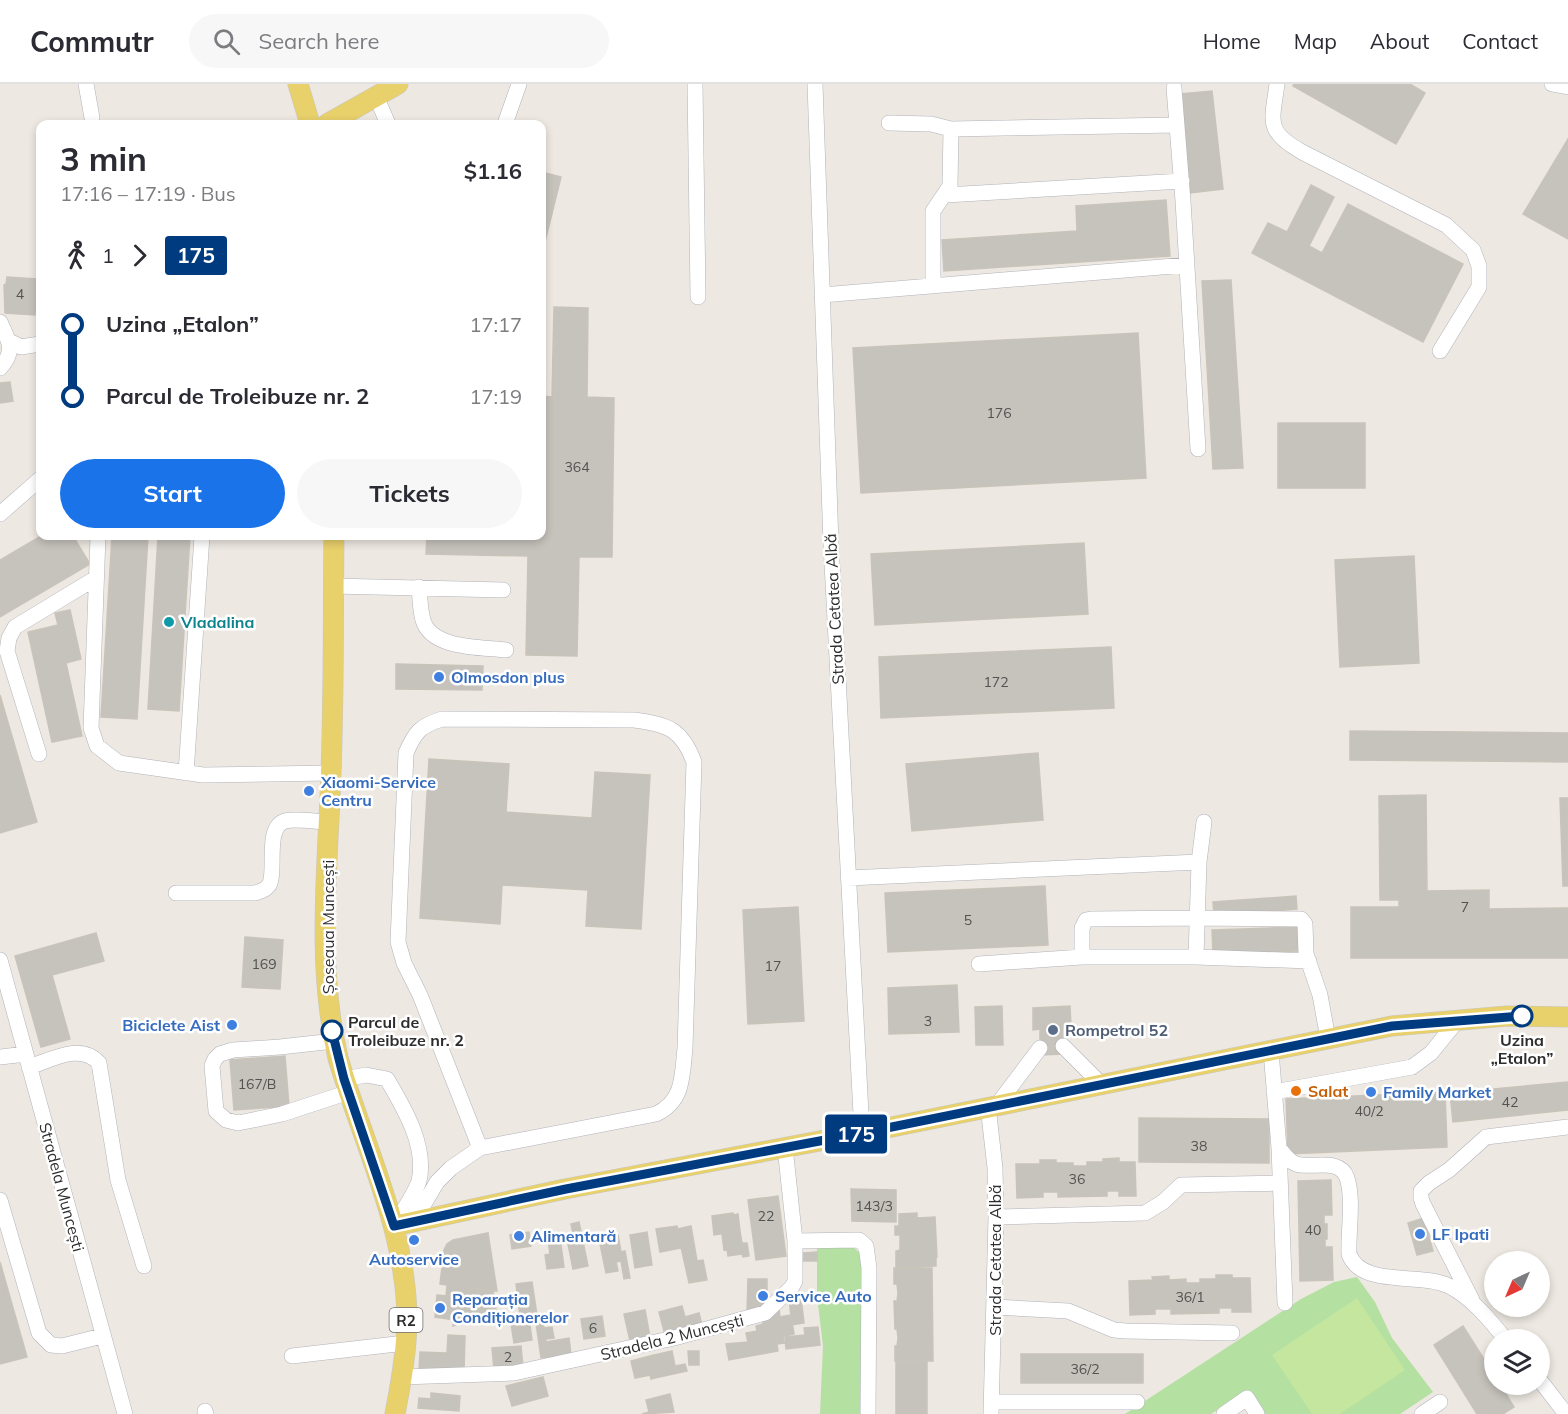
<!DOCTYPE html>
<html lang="en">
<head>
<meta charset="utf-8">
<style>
  body { margin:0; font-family:Mulish,sans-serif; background:#f7f7f7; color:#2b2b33; height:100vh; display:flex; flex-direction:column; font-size:22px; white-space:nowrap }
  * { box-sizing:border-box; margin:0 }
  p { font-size:20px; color:#7c7c81 }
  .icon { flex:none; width:33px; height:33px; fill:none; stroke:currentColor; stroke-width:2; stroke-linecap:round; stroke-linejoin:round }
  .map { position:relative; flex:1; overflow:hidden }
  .panel { position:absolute; left:36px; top:36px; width:510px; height:420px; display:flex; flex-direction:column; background:#fff; border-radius:12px; box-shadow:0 3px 9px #0003 }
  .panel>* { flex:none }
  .badge { padding:0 12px; border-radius:4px; font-size:21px; line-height:39px }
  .needle { width:39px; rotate:224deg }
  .buttons { position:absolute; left:1484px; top:1167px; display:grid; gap:12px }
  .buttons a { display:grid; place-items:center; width:66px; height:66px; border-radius:50%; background:#fff; box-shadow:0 3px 9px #0003; font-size:30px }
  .map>.badge { position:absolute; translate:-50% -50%; box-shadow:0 0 0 3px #fff }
  .legs { display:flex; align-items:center; gap:9px; height:66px; padding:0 24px; font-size:20px }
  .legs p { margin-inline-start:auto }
  .headline { display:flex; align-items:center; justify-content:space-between; height:102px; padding:0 24px }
  h1 { font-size:33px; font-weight:700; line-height:45px }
  .cta { display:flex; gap:12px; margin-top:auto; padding:12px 24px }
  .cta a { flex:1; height:69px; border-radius:36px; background:#1a73e8; color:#fff; font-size:24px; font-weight:700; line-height:69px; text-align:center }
  .cta a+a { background:#f7f7f7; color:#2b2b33 }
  ul { padding:0 24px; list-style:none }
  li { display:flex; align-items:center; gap:21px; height:72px; font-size:22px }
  li i { display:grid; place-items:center; width:9px; height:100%; margin:0 8px; background:currentColor }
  li i::after { content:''; width:15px; height:15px; margin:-8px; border:4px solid; border-radius:50%; background:#fff }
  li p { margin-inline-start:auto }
  li:first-child i { background:linear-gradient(#0000 50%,currentColor 0) }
  li:last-child i { background:linear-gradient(currentColor 50%,#0000 0) }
  header { display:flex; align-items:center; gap:36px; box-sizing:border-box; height:84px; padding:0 30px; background:#fff; border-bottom:2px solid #e1e1e2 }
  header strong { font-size:28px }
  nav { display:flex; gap:33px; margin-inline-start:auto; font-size:21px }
  .search { width:420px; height:54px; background:#f7f7f7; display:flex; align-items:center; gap:15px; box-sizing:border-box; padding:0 21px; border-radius:33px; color:#7c7c81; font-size:22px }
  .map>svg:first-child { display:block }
  .green { fill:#b4e0a1 }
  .pitch { fill:#c4e69e }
  .building { fill:#c6c2bc; stroke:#c9c4ba; stroke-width:1.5 }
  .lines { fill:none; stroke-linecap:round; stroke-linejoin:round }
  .minor-tunnel { stroke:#c7c3bd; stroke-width:15; stroke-dasharray:15 8; stroke-linecap:butt }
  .minor-casing { stroke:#b1b2bc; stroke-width:16 }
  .major-casing { stroke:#c8c8c8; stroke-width:21 }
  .minor { stroke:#fff; stroke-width:15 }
  .major { stroke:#e8d06b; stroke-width:20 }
  .line-1-casing { stroke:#fff; stroke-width:14 }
  .line-1 { stroke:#003b80; stroke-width:9 }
  .culture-dot { fill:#0f9aa8; stroke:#fff; stroke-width:2 }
  .shop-dot { fill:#3f7fe0; stroke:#fff; stroke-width:2 }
  .stop-1-dot { fill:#fff; stroke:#003b80; stroke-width:3 }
  .service-dot { fill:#5c6f8a; stroke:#fff; stroke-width:2 }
  .food-dot { fill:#e8710a; stroke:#fff; stroke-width:2 }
  .labels { text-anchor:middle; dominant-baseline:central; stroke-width:5; stroke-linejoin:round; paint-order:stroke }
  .number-label { font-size:14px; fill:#535251 }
  .shield { fill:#fff; stroke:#6c6c6c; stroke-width:1.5 }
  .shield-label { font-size:15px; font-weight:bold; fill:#2d2d2d }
  .street-label { font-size:16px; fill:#2d2d2d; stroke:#fff }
  .culture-label { font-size:16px; font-weight:bold; fill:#0d838f; stroke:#fff; text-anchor:start }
  .shop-label { font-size:16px; font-weight:bold; fill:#366cbe; stroke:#fff; text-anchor:start }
  .stop-label { font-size:16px; font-weight:bold; fill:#2d2d2d; stroke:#fff; text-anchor:start }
  .service-label { font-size:16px; font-weight:bold; fill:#4e5e75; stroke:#fff; text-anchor:start }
  .food-label { font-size:16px; font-weight:bold; fill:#c56008; stroke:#fff; text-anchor:start }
</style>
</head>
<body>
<header>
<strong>Commutr</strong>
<div class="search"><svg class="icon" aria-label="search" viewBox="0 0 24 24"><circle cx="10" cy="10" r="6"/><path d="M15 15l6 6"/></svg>Search here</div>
<nav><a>Home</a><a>Map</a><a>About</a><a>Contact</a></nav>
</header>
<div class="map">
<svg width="1568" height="1330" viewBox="0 0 1568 1330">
  <rect width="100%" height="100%" fill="#ede8e1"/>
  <!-- green -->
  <path class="green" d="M817 1164H854L859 1168 863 1182 862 1330H820L823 1262 817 1212Z
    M1357 1193 1375 1218 1392 1254 1433 1308 1400 1330H1260L1245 1309 1211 1330H1125L1301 1215 1334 1198Z"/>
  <!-- pitch -->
  <path class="pitch" d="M1357 1214 1405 1286 1340 1330H1312L1272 1271Z"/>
  <!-- building -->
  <path class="building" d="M1294 0H1410L1425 9 1396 60 1293 2Z
    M1212 7 1223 105 1190 109 1180 10Z
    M1568 55V155L1523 130Z
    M542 88 561 93 542 170Z
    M1311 101 1334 113 1309 162 1322 169 1348 120 1463 180 1423 258 1252 169 1268 139 1287 148Z
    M1166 116 1170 172 944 187 942 156 1077 147 1076 122Z
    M7 193 37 195 35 231 5 229 4 201 6 200Z
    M1231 196 1243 384 1213 385 1202 197Z
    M554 223 588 224 587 313 614 314 612 473H579L577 572 526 571 528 472 426 470 427 452H542V312L552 313Z
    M1138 249 1146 394 861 409 853 264Z
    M10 298 13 317 0 319V299Z
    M1278 339H1365V404H1278Z
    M41 452H73L90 480 0 533V476Z
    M112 452H148L137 635 101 633Z
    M158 452H190L179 627 148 625Z
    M1084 459 1088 530 875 541 871 470Z
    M1414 472 1419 579 1340 583 1335 476Z
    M70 526 81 575 66 579 82 652 52 658 28 548 58 541 55 529Z
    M1111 563 1114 624 881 634 879 573Z
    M396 580 483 582 482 606 396 605Z
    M0 611 37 738 0 749Z
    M1350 647 1568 649V678L1350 676Z
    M1038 669 1043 736 912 747 906 680Z
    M429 675 509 680 506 728 592 734 595 688 650 691 641 845 586 842 588 806 502 801 500 840 420 834Z
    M1426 711 1427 807 1489 806V825L1568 824V874H1351V823H1399V816H1380L1379 712Z
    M1560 714H1568V802H1563Z
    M1045 802 1048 861 888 868 885 809Z
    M1296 812 1297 825 1214 832 1213 818Z
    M798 823 804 937 748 940 743 826Z
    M1297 843 1298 867 1213 870 1212 846Z
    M96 849 104 877 52 891 70 955 41 963 15 872Z
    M245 853 283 856 280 905 242 903Z
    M957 901 959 948 889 950 888 904Z
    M1002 922 1003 961H976L975 923Z
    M1070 922 1071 942 1063 945V939H1040V945L1033 946V924Z
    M1040 939H1063V970L1040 971Z
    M285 972 289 1022 234 1026 230 976Z
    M1568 998V1026L1453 1038 1450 1009Z
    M1445 1008 1447 1063 1288 1070 1286 1015Z
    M1139 1034 1269 1035V1079L1139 1078Z
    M1119 1074V1078H1135L1136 1112H1119V1107H1107V1112L1058 1113V1108H1043V1113L1017 1114 1016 1080H1040V1076H1056V1079H1073V1082H1087V1078H1103V1075Z
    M1331 1096 1332 1131H1324V1140H1327V1155H1325V1163H1332L1333 1196 1300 1197 1298 1097Z
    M851 1105 896 1106V1138L852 1137Z
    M778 1112 786 1172 756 1176 748 1116Z
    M733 1129 734 1131 738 1130 740 1147 714 1151 712 1132Z
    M917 1129V1134L935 1133 937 1173H936V1182L896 1183V1167L900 1166V1151H895V1142H899V1130Z
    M1424 1134 1433 1167 1417 1171 1408 1139Z
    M579 1138 588 1182 573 1185 567 1155 574 1154 571 1140Z
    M677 1142 681 1164 660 1168 656 1145Z
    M691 1142 697 1177 703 1176 707 1196 689 1199 677 1145Z
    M740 1147 742 1159H747L749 1172 743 1173 742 1170 728 1172 727 1165 724 1166 722 1150Z
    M529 1148 531 1162 512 1165 510 1151Z
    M647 1148 652 1181 635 1184 630 1151Z
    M488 1149 497 1207 440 1200 444 1166 447 1160 453 1156Z
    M618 1151 621 1168 625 1167 630 1194 624 1195 621 1177 616 1178 618 1187 606 1189 599 1155Z
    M560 1154 564 1183 547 1185 545 1171 550 1170 548 1156Z
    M817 1168V1177H803V1169Z
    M0 1178 27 1273 0 1280Z
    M894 1184H932L933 1277H895V1262H897L898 1254 897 1245H895L894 1217H897L898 1209 897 1200H894Z
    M1216 1191H1232V1194H1250L1251 1228H1232V1224H1219V1229L1171 1230V1225H1155V1230L1130 1231 1129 1197 1153 1196 1152 1193 1169 1192V1196L1186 1195V1199H1200V1195H1216Z
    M748 1195H767V1224L747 1230Z
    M532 1198 537 1231 520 1233 516 1200Z
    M447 1201 479 1205 481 1233 453 1242 457 1213 446 1212Z
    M479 1205 493 1207 498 1239 489 1240 488 1231 481 1233Z
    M437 1211 457 1213 454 1236 435 1233Z
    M801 1214 804 1239 792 1241 789 1215Z
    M682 1222 685 1233 699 1229 702 1241 665 1251 659 1228Z
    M779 1225 780 1233 791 1231 794 1250 783 1252 784 1259 777 1260 778 1267 729 1276 726 1260 748 1258 746 1249 757 1247 756 1242 763 1240V1236Z
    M645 1226 650 1253 630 1257 624 1230Z
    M602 1232 605 1252 584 1255 581 1235Z
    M525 1238 526 1242 530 1241 532 1256 514 1259 511 1240Z
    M543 1238 544 1244 552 1243 554 1254 546 1255V1258L569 1254 571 1270 541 1274 536 1239Z
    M1463 1242 1494 1291V1300H1500L1514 1323 1503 1330H1477L1434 1261Z
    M818 1243 820 1261 786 1265 785 1253 805 1251 804 1244Z
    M448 1251 465 1252 464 1288 419 1287 420 1268 447 1269Z
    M521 1262 523 1283 494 1286 492 1264Z
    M672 1267 675 1282 685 1280 687 1287 659 1293 654 1271Z
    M688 1267H699V1281H689Z
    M1021 1270H1143V1299H1021Z
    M654 1271 659 1293 651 1295 650 1291 635 1294 631 1277Z
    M896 1277H927V1330H896Z
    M543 1293 548 1312 512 1322 506 1302Z
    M431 1309 460 1312 459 1327 418 1324 419 1314 431 1315Z
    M670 1310 674 1328 642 1330 649 1328 646 1316Z"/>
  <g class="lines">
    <!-- minor-tunnel -->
    <path class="minor-tunnel" d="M1040 964 1063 962"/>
    <defs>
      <path id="minor" d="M86 0 92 34
        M695 0 698 213
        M815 0 831 460 862 1049
        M1277 0C1272 38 1265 47 1302 68L1446 141 1473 166 1479 182V203L1440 267
        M1552 0 1568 3
        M1174 4 1183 117 1198 365
        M376 12 388 40
        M889 39 931 40 951 45 1177 41
        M505 40 519 0
        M946 111 1182 97
        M933 202V127L950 102 951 45
        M822 211 1186 181
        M0 238C9 257 16 267 0 284
        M9 257 21 263 40 260
        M0 430 40 395
        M98 452 91 644 97 662 119 679 203 691 331 689
        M333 502 503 506
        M419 503C420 513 420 526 423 536 431 565 480 563 506 566
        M39 670 7 567 9 554 15 543 96 494
        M186 689 202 452
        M848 794 1199 778
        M176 809H255C261 807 268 805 270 799 276 785 265 743 285 737 295 734 317 738 328 738
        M1082 873V844L1086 836 1091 835 1197 834 1301 835 1305 840 1306 870 1320 911 1328 955
        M1196 873 1199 778 1204 738
        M0 876 125 1330
        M979 880 1082 873H1196L1309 877
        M334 957 280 963 233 966 220 970 215 975 212 982 216 1027 226 1036 238 1039 282 1030 349 1008
        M1063 962 1102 1001
        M1271 967 1279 1064C1284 1070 1288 1077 1296 1080 1312 1085 1340 1073 1347 1094 1354 1115 1348 1148 1349 1170 1361 1204 1420 1188 1449 1202 1471 1213 1491 1237 1506 1256
        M0 973 26 970
        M29 983C51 976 81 958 99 979L118 1096 144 1182
        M344 995 366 991 387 995C404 1024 427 1062 419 1097 415 1110 401 1129 394 1142
        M1274 1008 1412 983 1431 969 1457 937
        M997 1021 1040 964
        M988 1022 995 1084 996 1133 991 1330
        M1279 1064 1285 1219
        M0 1116 39 1249 51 1261 62 1262 102 1252
        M996 1133 1145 1129 1163 1118 1181 1101 1279 1099
        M414 1137 437 1098 451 1084 480 1064 656 1030C684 1017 682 992 685 964L694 678C682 645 667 640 634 636L442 635C420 642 415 648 406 669L398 858 404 879 420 911 480 1064
        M795 1157 859 1156 866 1162 869 1184 868 1330
        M1472 1216 1423 1120 1421 1114V1107L1429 1099 1449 1086 1486 1053 1568 1043
        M995 1223 1068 1227 1114 1246 1126 1247 1232 1249
        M292 1272 405 1259
        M402 1293 514 1289 674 1254 765 1229 792 1203 795 1197V1157L785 1063
        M1539 1295 1566 1330
        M993 1318H1137
        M205 1327 206 1330
        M1224 1330 1247 1314 1257 1330
        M1422 1330 1440 1318"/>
      <path id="major" d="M298 0 310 40
        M327 40 398 0
        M334 452C333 530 334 609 331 688 328 783 316 880 338 974 363 1059 406 1144 407 1234 407 1266 401 1299 395 1330
        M394 1142 565 1105 862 1049 1392 942 1507 932 1568 933"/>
    </defs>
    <!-- minor casing -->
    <use href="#minor" class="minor-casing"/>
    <!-- major casing -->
    <use href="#major" class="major-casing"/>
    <!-- minor -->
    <use href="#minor" class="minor"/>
    <!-- major -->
    <use href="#major" class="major"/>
  </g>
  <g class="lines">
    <defs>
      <path id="line-1" d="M332 947 344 995 394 1142 566 1105 862 1049 1392 942 1522 932"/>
    </defs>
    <!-- line-1 casing -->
    <use href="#line-1" class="line-1-casing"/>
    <!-- line-1 -->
    <use href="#line-1" class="line-1"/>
  </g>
  <!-- markers -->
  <circle class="culture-dot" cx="169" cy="538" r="6"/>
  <g class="shop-dot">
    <circle cx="439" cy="593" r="6"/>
    <circle cx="309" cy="707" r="6"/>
    <circle cx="232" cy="941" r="6"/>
    <circle cx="1371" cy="1008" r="6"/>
    <circle cx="1420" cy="1150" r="6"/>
    <circle cx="519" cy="1152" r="6"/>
    <circle cx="414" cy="1156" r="6"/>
    <circle cx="763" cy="1212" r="6"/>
    <circle cx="440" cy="1224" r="6"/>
  </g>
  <g class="stop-1-dot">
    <circle cx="1522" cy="932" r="10"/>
    <circle cx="332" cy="947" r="10"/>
  </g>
  <circle class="service-dot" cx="1053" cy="946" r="6"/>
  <circle class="food-dot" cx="1296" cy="1007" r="6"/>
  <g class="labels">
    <!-- number labels -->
    <g class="number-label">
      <text x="20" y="210">4</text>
      <text x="999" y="329">176</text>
      <text x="577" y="383">364</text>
      <text x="996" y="598">172</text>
      <text x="1465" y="823">7</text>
      <text x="968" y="836">5</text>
      <text x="264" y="880">169</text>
      <text x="773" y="882">17</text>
      <text x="928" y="937">3</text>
      <text x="257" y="1000">167/B</text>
      <text x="1510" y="1018">42</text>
      <text x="1369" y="1027">40/2</text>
      <text x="1199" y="1062">38</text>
      <text x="1077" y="1095">36</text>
      <text x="874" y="1122">143/3</text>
      <text x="766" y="1132">22</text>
      <text x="1313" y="1146">40</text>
      <text x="1190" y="1213">36/1</text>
      <text x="593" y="1244">6</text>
      <text x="508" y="1273">2</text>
      <text x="1085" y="1285">36/2</text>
    </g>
    <!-- shield labels -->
    <rect class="shield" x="389.5" y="1224" width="33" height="24" rx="4.5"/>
    <g class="shield-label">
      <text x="406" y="1236">R2</text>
    </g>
    <!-- street labels -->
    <g class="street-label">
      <text transform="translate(834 525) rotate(-93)">Strada Cetatea Albă</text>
      <text transform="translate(328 843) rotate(-90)">Șoseaua Muncești</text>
      <text transform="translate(62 1103) rotate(75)">Stradela Muncești</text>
      <text transform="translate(995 1176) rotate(-90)">Strada Cetatea Albă</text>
      <text transform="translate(672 1253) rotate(-14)">Stradela 2 Muncești</text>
    </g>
    <!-- culture labels -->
    <g class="culture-label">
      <text x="181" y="538">Vladalina</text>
    </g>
    <!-- shop labels -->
    <g class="shop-label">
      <text x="451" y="593">Olmosdon plus</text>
      <text x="321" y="698">Xiaomi-Service<tspan x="321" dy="18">Centru</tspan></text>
      <text x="220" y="941" text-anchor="end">Biciclete Aist</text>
      <text x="1383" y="1008">Family Market</text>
      <text x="1432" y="1150">LF Ipati</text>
      <text x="531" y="1152">Alimentară</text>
      <text x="414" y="1175" text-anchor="middle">Autoservice</text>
      <text x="775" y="1212">Service Auto</text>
      <text x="452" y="1215">Reparația<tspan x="452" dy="18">Condiționerelor</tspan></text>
    </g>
    <!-- stop labels -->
    <g class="stop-label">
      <text x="348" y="938">Parcul de<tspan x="348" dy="18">Troleibuze nr. 2</tspan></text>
      <text x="1522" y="956" text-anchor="middle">Uzina<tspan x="1522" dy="18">„Etalon”</tspan></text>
    </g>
    <!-- service labels -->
    <g class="service-label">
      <text x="1065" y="946">Rompetrol 52</text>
    </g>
    <!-- food labels -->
    <g class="food-label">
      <text x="1308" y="1007">Salat</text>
    </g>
  </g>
</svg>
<div class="buttons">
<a><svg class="needle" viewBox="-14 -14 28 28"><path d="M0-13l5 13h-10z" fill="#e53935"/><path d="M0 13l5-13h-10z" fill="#7c7c81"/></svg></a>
<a><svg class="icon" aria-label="layers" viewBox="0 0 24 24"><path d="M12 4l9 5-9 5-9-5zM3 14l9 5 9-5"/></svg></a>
</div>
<b class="badge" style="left:856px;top:1050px;background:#003b80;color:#fff">175</b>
<section class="panel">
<div class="headline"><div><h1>3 min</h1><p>17:16 – 17:19 · Bus</p></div><b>$1.16</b></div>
<div class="legs"><svg class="icon" aria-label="walk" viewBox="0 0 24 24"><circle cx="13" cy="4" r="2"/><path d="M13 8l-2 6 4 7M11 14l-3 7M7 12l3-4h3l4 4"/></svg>1<svg class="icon" aria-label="forward" viewBox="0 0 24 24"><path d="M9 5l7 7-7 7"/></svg><b class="badge" style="background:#003b80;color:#fff">175</b></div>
<ul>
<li><i style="color:#003b80"></i><b>Uzina „Etalon”</b><p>17:17</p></li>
<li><i style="color:#003b80"></i><b>Parcul de Troleibuze nr. 2</b><p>17:19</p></li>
</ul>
<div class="cta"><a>Start</a><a>Tickets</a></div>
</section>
</div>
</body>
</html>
